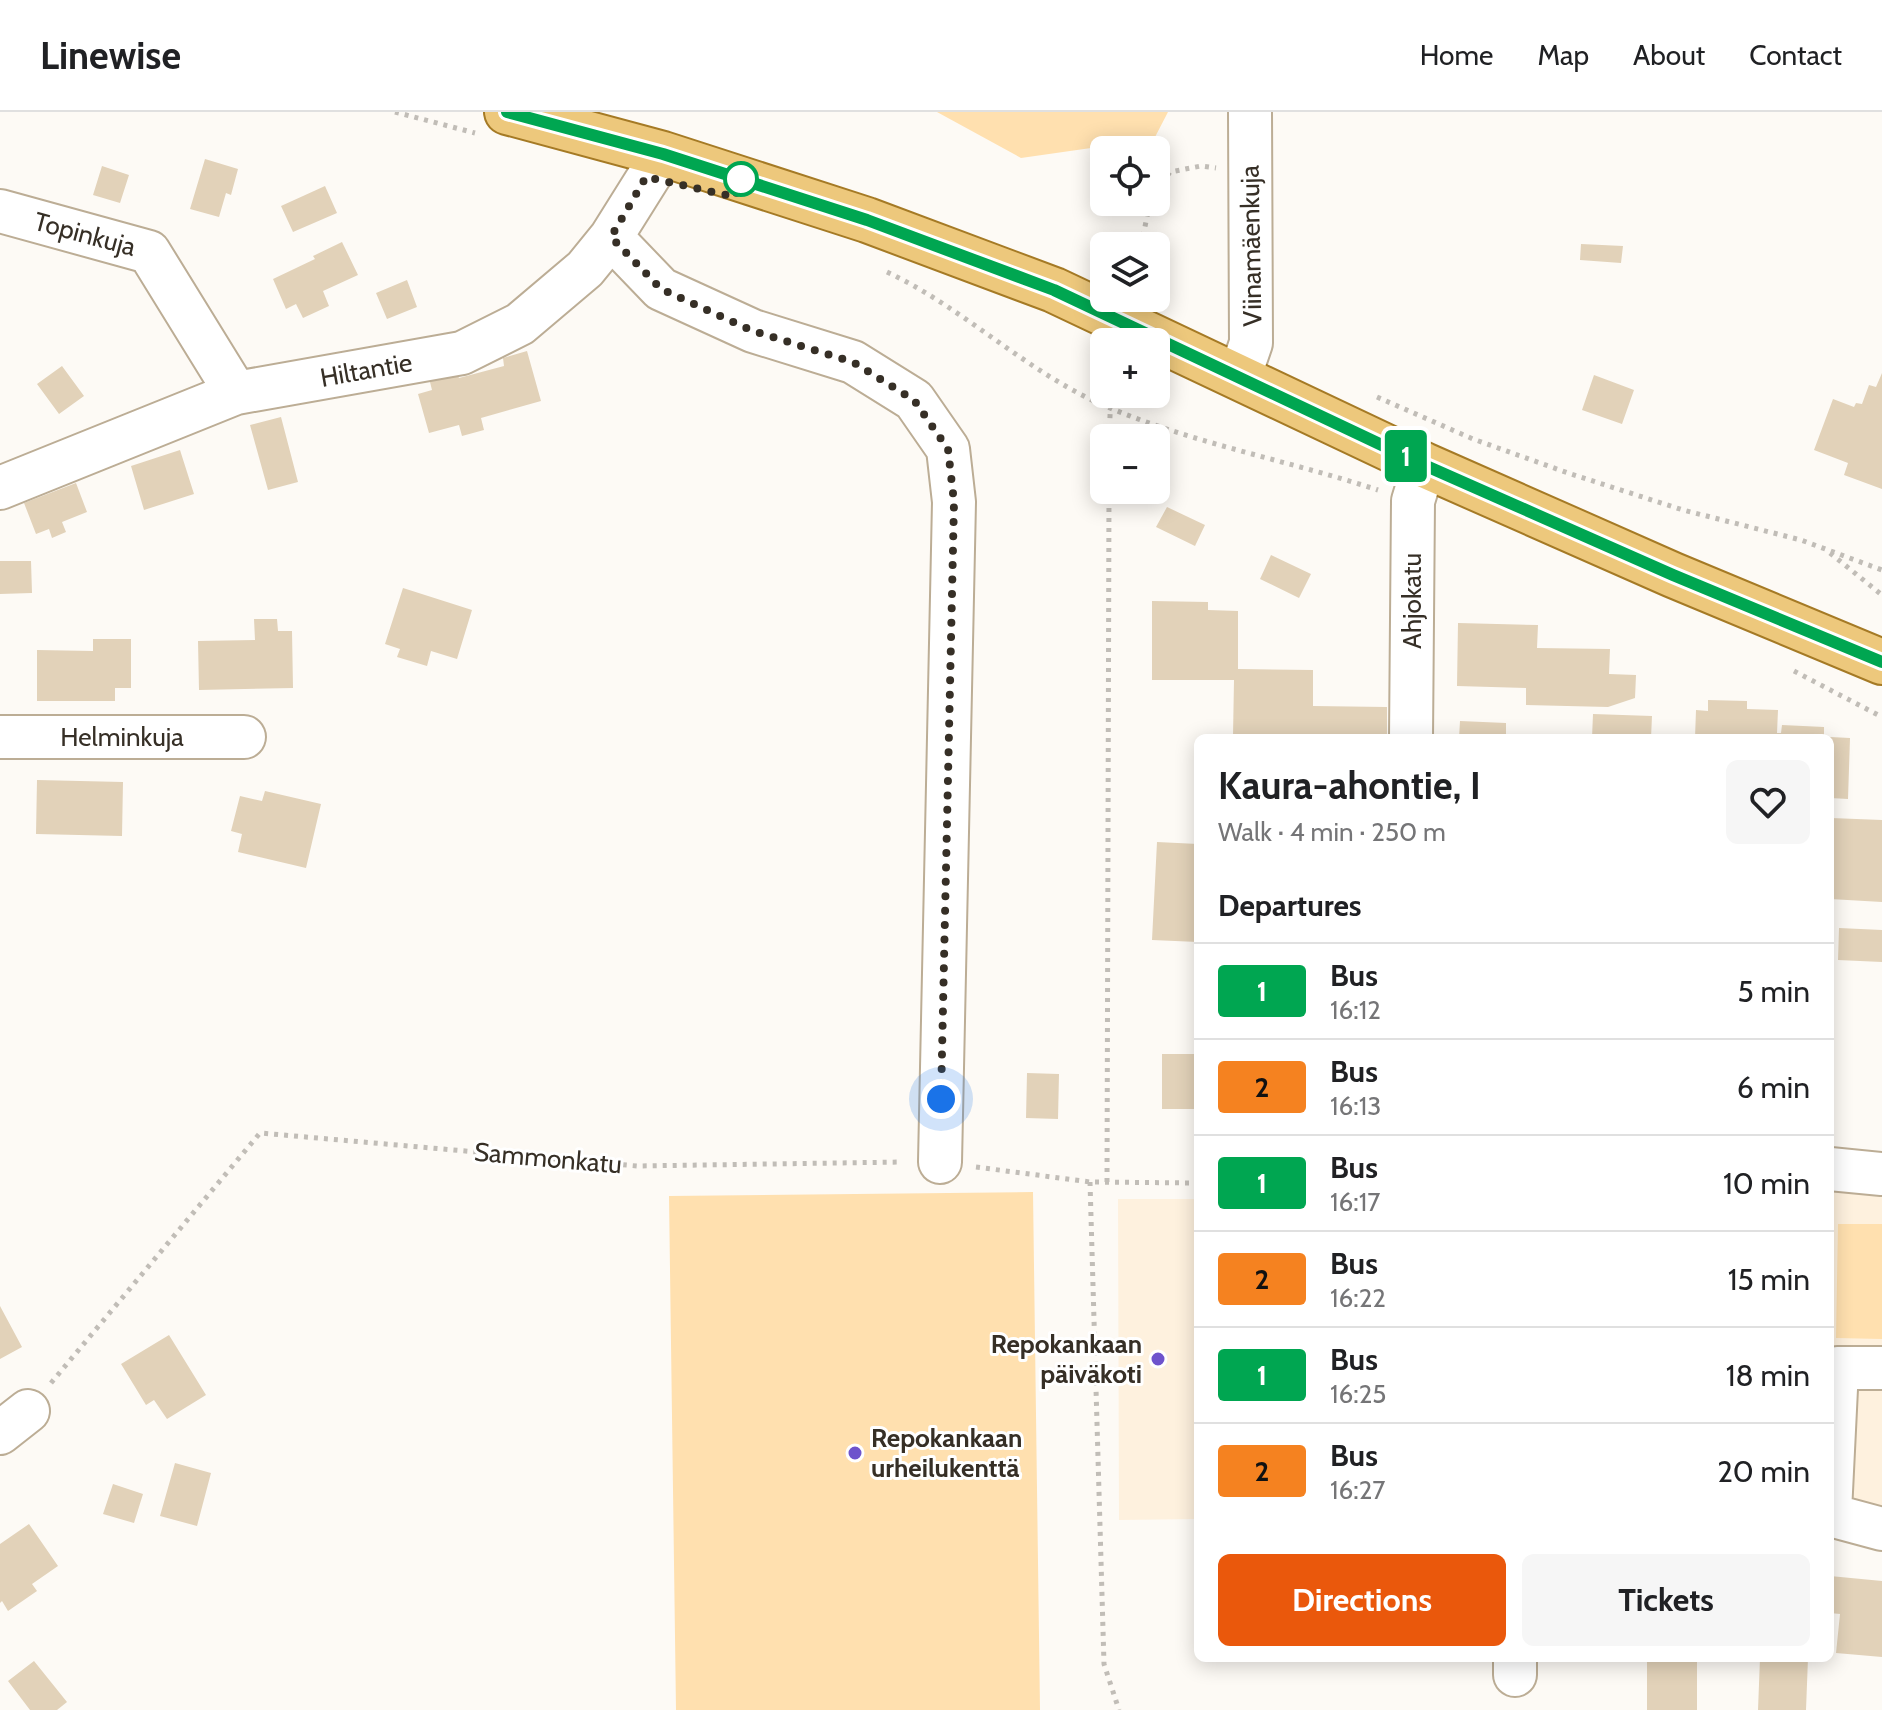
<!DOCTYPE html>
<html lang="en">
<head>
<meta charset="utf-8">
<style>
  body { margin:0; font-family:Cabin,sans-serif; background:#f6f6f6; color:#202124; height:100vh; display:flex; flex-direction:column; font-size:30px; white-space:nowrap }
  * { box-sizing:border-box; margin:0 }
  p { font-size:26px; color:#757577 }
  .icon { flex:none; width:44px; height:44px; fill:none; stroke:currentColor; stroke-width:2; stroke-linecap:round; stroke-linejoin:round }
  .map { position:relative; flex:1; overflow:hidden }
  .sheet { position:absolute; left:1194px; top:622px; width:640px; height:928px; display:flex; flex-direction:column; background:#fff; border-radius:12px; box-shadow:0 4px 20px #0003 }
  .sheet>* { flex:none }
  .badge { padding:0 16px; border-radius:6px; font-size:28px; line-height:52px }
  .tools { position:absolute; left:1090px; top:24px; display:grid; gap:16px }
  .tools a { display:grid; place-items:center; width:80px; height:80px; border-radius:12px; background:#fff; box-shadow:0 4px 20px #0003; font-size:40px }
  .you { position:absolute; width:40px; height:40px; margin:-20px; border:6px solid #fff; border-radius:50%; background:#1a73e8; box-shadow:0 0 0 12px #1a73e833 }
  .map>.badge { position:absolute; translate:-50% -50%; box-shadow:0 0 0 4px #fff }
  h2 { padding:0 24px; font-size:30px; line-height:72px }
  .round { display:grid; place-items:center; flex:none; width:84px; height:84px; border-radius:12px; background:#f6f6f6 }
  .headline { display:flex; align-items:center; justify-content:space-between; height:136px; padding:0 24px }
  h1 { font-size:38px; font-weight:700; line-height:60px }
  .cta { display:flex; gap:16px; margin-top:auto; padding:16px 24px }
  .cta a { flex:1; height:92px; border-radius:12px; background:#ea580c; color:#fff; font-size:32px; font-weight:700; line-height:92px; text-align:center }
  .cta a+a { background:#f6f6f6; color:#202124 }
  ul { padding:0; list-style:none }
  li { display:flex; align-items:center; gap:24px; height:96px; padding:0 24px; border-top:2px solid #e0e0e0 }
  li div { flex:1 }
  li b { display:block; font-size:30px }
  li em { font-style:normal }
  li .badge { min-width:88px; font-weight:700; text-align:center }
  header { display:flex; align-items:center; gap:48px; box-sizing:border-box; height:112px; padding:0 40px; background:#fff; border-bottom:2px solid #e0e0e0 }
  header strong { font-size:38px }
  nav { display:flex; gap:44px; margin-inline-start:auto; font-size:28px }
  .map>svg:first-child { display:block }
  .built { fill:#fef1de }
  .green { fill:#ffe0af }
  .building { fill:#e2d2b9 }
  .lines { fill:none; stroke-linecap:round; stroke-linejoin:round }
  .minor-casing { stroke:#bcad95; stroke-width:46 }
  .major-casing { stroke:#a57a25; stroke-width:48 }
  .path { stroke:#c1bdb7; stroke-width:5; stroke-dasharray:4 6; stroke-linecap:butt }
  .minor { stroke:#fff; stroke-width:42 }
  .major { stroke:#edc87c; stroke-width:44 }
  .line-casing { stroke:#fff; stroke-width:18 }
  .line { stroke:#00a651; stroke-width:12 }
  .walk { stroke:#362f26; stroke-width:8; stroke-dasharray:0 14.4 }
  .stop-dot { fill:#fff; stroke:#00a651; stroke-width:4 }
  .poi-dot { fill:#6e53cc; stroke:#fff; stroke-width:3 }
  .labels { text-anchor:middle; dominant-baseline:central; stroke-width:6; stroke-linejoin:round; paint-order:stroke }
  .street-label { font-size:26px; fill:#362f26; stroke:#fff }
  .poi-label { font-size:26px; font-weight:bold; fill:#362f26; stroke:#fff; text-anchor:end }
</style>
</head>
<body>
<header>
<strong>Linewise</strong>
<nav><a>Home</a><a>Map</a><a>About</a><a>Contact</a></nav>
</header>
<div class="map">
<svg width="1882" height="1598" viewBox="0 0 1882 1598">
  <rect width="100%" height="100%" fill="#fdfaf5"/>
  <!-- built -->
  <path class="built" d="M1830 1072 1882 1077V1398L1830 1383Z
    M1118 1087H1198V1407L1119 1408Z"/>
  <!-- green -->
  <path class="green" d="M937 0H1168L1154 27 1021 46Z
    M1033 1080 1040 1598H676L669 1084Z
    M1838 1112H1882V1227L1836 1226Z"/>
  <!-- building -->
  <path class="building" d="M205 47 238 57 231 83 226 81 219 105 190 97Z
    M102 54 129 63 120 91 93 83Z
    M325 74 337 101 293 120 281 94Z
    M342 130 358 163 323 179 329 194 303 206 296 192 286 197 273 167 315 147 313 144Z
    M1581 132 1623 134 1621 151 1580 148Z
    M407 168 417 195 387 207 376 181Z
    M527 239 541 289 481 306 484 318 462 324 459 313 429 321 418 282 432 278 429 266 456 258 459 266 504 254 503 246Z
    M62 254 84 284 59 302 37 272Z
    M1882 261V377L1844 363 1848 351 1814 338 1833 287 1854 295 1856 291 1862 292 1869 273 1876 275Z
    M1594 263 1634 278 1622 312 1582 298Z
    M281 305 298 370 268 378 250 313Z
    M180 338 194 382 144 398 131 354Z
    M76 371 87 400 62 410 66 420 52 426 49 417 36 422 24 391Z
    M1167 395 1205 413 1195 434 1156 415Z
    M1271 443 1311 462 1299 486 1260 467Z
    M0 449H31L32 481 0 482Z
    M403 476 472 498 457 547 431 539 427 554 397 545 400 537 385 532Z
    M1152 489 1208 490V498L1238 499V557L1313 558V594L1387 595V626L1233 624 1234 568H1152Z
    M254 507H277L278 519H292L293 576 199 578 198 529 255 528Z
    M1458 511 1538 513 1537 536 1610 537 1609 562 1636 563 1635 586 1608 595 1526 593V576L1457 574Z
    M93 527H131V576H115V589H37V538L93 539Z
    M1708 588 1747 589V597L1778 598 1777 621H1781L1782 613 1824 615V626H1695L1696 598 1708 599Z
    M1593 602 1652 604 1651 626H1592Z
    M1460 609 1506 611V626H1459Z
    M1830 625 1850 626 1848 687 1830 686Z
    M37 668 123 670 122 724 36 722Z
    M265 679 321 692 306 756 238 740 242 722 231 719 240 684 262 689Z
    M1831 706 1882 708V790L1830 787Z
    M1157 730 1198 732V830L1152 828Z
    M1839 816 1882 818V850L1838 848Z
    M1162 942H1198V997H1162Z
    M1027 961 1059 962 1058 1007 1026 1006Z
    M0 1194 22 1235 0 1247Z
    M169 1223 206 1283 167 1307 154 1288 146 1293 121 1252Z
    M175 1351 211 1361 197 1414 160 1404Z
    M113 1372 143 1382 134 1411 103 1402Z
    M29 1412 58 1454 32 1472 37 1479 8 1499 2 1489 0 1491V1432Z
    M1830 1464 1882 1469V1545L1836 1541 1840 1502 1830 1501Z
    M1647 1546H1697V1598H1647Z
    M1760 1546H1808L1806 1598H1758Z
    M34 1549 67 1590 57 1598H30L8 1569Z"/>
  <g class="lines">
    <defs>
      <path id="minor" d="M0 99 149 140 236 281
        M611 125 661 177 753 219 853 250 914 288 948 337 954 390 940 1050
        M1239 266 1251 231 1250 0
        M0 376 236 281 462 241 520 212 585 157 611 125 663 42
        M0 625H244
        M1411 626 1413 389 1424 353
        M1830 1057 1882 1062
        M0 1321 28 1299
        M1830 1400 1837 1256H1882
        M1830 1403 1882 1417
        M1515 1563V1546"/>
      <path id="major" d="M507 0 663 42 867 108 1054 178 1424 353 1673 463 1882 550"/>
    </defs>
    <!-- minor casing -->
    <use href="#minor" class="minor-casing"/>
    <!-- major casing -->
    <use href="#major" class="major-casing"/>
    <!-- path -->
    <path class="path" d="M395 0 475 21
      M1156 80 1170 60 1201 54 1216 56
      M1141 134 1150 90
      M887 160C966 197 1029 263 1110 296 1196 332 1290 349 1378 378
      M1377 285 1473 327 1568 361 1683 398 1801 428 1882 458
      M1109 326 1111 282
      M1830 441 1882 483
      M1794 559 1882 605
      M976 1055 1090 1070 1198 1071
      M1090 1070 1104 1552 1119 1598
      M1107 1070 1109 378
      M51 1271 260 1021 637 1054 902 1050"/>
    <!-- minor -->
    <use href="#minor" class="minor"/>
    <!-- major -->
    <use href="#major" class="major"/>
  </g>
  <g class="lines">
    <defs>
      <path id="line" d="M507 0 663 42 867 108 1054 178 1424 353 1673 463 1882 550"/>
    </defs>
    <!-- line casing -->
    <use href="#line" class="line-casing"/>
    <!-- line -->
    <use href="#line" class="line"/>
    <!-- walk -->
    <path class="walk" d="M741 67 735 85 646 65 611 125 661 177 753 219 853 250 914 288 948 337 954 390 941 987"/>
  </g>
  <!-- markers -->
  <circle class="stop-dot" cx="741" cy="67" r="16"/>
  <g class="poi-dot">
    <circle cx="1158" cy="1247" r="8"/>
    <circle cx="855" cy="1341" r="8"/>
  </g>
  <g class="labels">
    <!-- street labels -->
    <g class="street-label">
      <text transform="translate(85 122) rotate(15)">Topinkuja</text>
      <text transform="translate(1251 134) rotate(-91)">Viinamäenkuja</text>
      <text transform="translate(366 258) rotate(-10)">Hiltantie</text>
      <text transform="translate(1412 489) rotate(-90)">Ahjokatu</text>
      <text x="122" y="625">Helminkuja</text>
      <text transform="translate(548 1046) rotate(5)">Sammonkatu</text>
    </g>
    <!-- poi labels -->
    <g class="poi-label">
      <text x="1142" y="1232">Repokankaan<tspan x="1142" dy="30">päiväkoti</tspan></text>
      <text x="871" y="1326" text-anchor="start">Repokankaan<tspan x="871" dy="30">urheilukenttä</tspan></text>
    </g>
  </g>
</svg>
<div class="tools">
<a><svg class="icon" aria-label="locate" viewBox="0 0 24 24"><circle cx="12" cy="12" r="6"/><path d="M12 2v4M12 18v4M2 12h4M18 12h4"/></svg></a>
<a><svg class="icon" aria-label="layers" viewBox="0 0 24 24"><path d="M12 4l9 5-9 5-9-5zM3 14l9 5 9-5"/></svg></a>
<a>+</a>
<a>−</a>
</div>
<div class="you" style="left:941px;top:987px"></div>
<b class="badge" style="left:1406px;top:344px;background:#00a651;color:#fff">1</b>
<section class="sheet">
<div class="headline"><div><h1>Kaura-ahontie, I</h1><p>Walk · 4 min · 250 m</p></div><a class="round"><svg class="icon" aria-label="heart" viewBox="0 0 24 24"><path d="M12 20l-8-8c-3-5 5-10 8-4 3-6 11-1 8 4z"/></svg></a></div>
<h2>Departures</h2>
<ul>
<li><span class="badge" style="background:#00a651;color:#fff">1</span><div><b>Bus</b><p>16:12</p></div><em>5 min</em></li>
<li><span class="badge" style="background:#f58220;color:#111">2</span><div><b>Bus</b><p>16:13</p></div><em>6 min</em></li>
<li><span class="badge" style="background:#00a651;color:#fff">1</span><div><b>Bus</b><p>16:17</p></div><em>10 min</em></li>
<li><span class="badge" style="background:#f58220;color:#111">2</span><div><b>Bus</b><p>16:22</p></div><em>15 min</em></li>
<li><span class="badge" style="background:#00a651;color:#fff">1</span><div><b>Bus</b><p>16:25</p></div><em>18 min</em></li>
<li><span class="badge" style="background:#f58220;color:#111">2</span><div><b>Bus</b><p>16:27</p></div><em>20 min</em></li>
</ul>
<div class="cta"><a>Directions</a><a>Tickets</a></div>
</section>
</div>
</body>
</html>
